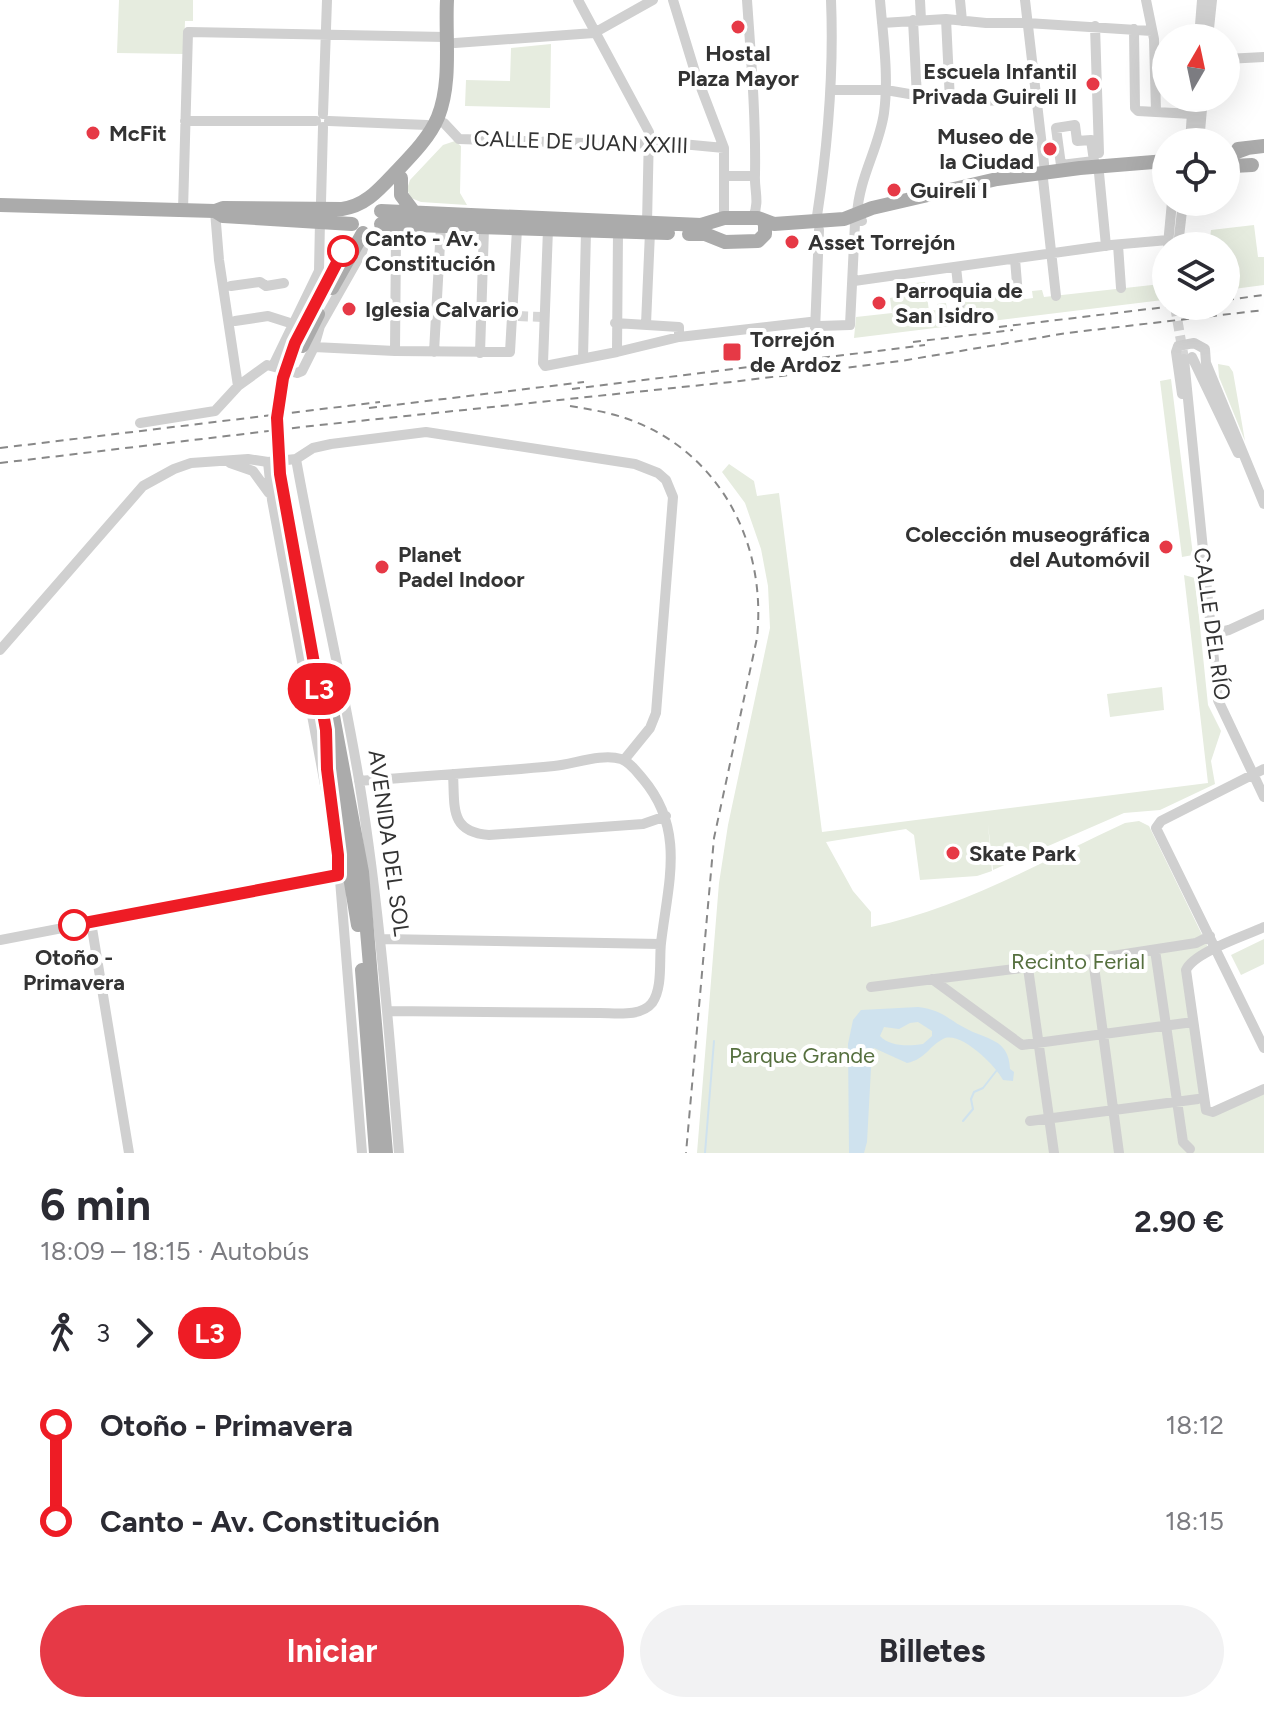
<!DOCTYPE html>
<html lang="es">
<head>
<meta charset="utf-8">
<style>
  body { margin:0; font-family:Figtree,sans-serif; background:#f2f2f3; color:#2b2b33; height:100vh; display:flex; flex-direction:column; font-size:30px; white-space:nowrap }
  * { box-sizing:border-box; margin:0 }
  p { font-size:26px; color:#7c7c81 }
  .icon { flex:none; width:44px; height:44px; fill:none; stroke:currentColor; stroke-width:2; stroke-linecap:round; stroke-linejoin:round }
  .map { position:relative; height:1153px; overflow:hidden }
  .details { display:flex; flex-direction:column; background:#fff; flex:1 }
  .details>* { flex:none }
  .badge { padding:0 16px; border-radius:26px; font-size:28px; line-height:52px }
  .needle { width:52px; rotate:9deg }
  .buttons { position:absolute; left:1152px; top:24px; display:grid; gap:16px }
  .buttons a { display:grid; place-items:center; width:88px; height:88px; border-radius:50%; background:#fff; box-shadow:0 8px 32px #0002; font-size:40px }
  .map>.badge { position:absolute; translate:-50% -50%; box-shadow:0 0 0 4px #fff }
  .legs { display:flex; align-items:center; gap:12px; height:88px; padding:0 40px; font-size:26px }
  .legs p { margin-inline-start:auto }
  .overview { display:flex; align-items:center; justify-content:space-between; height:136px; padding:0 40px }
  h1 { font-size:44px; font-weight:700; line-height:60px }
  .primary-button { display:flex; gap:16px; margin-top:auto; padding:16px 40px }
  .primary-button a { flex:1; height:92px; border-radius:48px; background:#e63946; color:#fff; font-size:32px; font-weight:700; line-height:92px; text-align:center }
  .primary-button a+a { background:#f2f2f3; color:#2b2b33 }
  ul { padding:0 40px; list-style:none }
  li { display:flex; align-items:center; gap:28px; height:96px; font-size:30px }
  li i { display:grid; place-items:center; width:12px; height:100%; margin:0 10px; background:currentColor }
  li i::after { content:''; width:20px; height:20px; margin:-10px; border:6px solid; border-radius:50%; background:#fff }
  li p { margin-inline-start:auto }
  li:first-child i { background:linear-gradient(#0000 50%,currentColor 0) }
  li:last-child i { background:linear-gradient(currentColor 50%,#0000 0) }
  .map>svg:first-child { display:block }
  .green { fill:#e6ecdf }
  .water { fill:#cfe2ee; fill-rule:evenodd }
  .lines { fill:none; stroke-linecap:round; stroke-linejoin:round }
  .stream { stroke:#cfe2ee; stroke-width:2 }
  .minor-tunnel { stroke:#d6d6d6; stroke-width:10; stroke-dasharray:10 5; stroke-linecap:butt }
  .minor { stroke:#d0d0d0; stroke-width:10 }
  .major { stroke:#ababab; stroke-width:14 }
  .rail { stroke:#888; stroke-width:2; stroke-dasharray:8 6; stroke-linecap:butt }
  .major-bridge { stroke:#ababab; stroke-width:14 }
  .line-1-casing { stroke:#fff; stroke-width:18 }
  .line-1 { stroke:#ee1c25; stroke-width:12 }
  .poi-dot { fill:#e63946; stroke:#fff; stroke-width:3 }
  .stop-1-dot { fill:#fff; stroke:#ee1c25; stroke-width:4 }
  .labels { text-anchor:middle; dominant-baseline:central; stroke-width:8; stroke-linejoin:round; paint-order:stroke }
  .poi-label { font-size:22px; font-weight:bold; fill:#333; stroke:#fff; text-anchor:start }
  .street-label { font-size:22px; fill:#333; stroke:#fff }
  .stop-label { font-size:22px; font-weight:bold; fill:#333; stroke:#fff; text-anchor:start }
  .park-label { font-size:22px; fill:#56703f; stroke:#fff }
</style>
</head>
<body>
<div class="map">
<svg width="1264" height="1153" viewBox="0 0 1264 1153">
  <rect width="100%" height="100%" fill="#fff"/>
  <!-- green -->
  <path class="green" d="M119 0H202H193V21H185L184 54 117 53Z
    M551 44 550 108 465 106 466 80 510 81 511 48Z
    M455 141 461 146 460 193 467 205 421 202 411 198 407 189 410 180 443 145Z
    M1254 225 1258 257H1264V285L1226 290V246H1209L1211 230Z
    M925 282 929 311 937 310V304L946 303 947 309 955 308 966 300 1012 294 1026 299 1033 298 1032 291 1042 290 1044 297 1161 284 1163 300 854 338 856 317 892 313 890 298 895 297 894 285Z
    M1218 364 1229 366 1233 372 1245 441 1219 377Z
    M1171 379 1193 555 1182 557 1160 381Z
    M729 464 754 481 757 496 779 493 822 832 1208 783 1184 575 1195 578 1208 705 1221 731 1211 761 1215 784 1160 810 1124 813 993 870 988 824 992 871 977 876 920 880 914 835 906 829 826 842 853 891 871 912V927C960 909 1043 861 1125 823L1139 821 1149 826 1210 951 1189 963 1206 1110 1264 1089V1153H697L719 883 728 825 770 628 768 586 761 549 745 503 722 472Z
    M1162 687 1164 710 1110 717 1107 694Z
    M1264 939V964L1241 975 1231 955Z"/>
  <!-- water -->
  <path class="water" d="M918 1007C942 1010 946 1018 965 1028 986 1040 1009 1038 1010 1069L1014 1072 1013 1081 1003 1080C996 1066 960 1030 943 1039 929 1046 926 1059 907 1063L874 1048 872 1050 867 1142 864 1153H849L848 1044 853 1020 861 1010ZM918 1022 932 1031V1036L923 1044C909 1046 890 1047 880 1036L884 1027 899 1029 910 1023Z"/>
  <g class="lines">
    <!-- stream -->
    <path class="stream" d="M963 1121 973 1109 971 1099 974 1092 983 1088 997 1070
      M705 1153 714 1041"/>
    <!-- minor-tunnel -->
    <path class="minor-tunnel" d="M1175 306 1184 359
      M518 316 542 317"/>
    <!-- minor -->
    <path class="minor" d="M578 0 649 132 647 223
      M673 0 695 72 724 148V176
      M747 0C751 58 756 117 755 175 754 189 760 202 753 217
      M920 0 921 20
      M960 0 962 21
      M1025 0 1045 172
      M1146 0 1154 39 1156 111
      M946 19 950 101
      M913 20 917 97
      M882 23 946 19 986 23H1027L1152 31
      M1095 26 1099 153
      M1134 29 1135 108 1138 111 1192 114
      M1199 38 1202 0
      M1208 38 1212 0
      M455 43 594 33 653 0
      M1226 59 1264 57
      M832 90H886L950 101 1035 100
      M323 114 327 0
      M185 121H316
      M329 121 427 125
      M444 123 459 139 616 144 671 143 724 148
      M1075 125 1077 141 1091 140 1094 161 1061 165 1056 128Z
      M1190 142 1193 98
      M1199 142 1203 98
      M1099 173 1106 246
      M1043 179 1056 296
      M321 202 323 127
      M183 210 188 32 445 37
      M215 211 219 260 238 386
      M817 216C828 144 834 73 831 0
      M724 218V176H754
      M862 221 857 215C859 177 879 148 884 113 889 76 883 37 880 0
      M393 224 396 237 395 351
      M548 229 543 363 545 366 617 352
      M618 232 617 352 679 337 810 322
      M1168 244 1172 202
      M1118 245 1121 288
      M1178 246 1183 202
      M1015 259 1018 296
      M956 267 960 304
      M854 281 1111 245 1168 240
      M231 286 260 282 266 286 284 283
      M235 321 268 316 290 323
      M615 323 679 327V337
      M646 324 650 232
      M815 331 819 326 850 325 855 223 850 217
      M815 331 819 230
      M314 347 395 351 510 352 517 229
      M434 352 441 226
      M480 353 484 228
      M1192 357 1238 453
      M583 358 586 231
      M1184 359 1218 700 1264 797
      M273 366 319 271 320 221
      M1182 394 1176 352 1178 346 1194 343 1205 349 1206 363 1264 504
      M140 423 215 411 238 386 267 365 297 373 302 371 314 347 320 326 362 252 367 235
      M296 459C315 566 341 672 359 780 379 904 389 1028 399 1153
      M268 462 272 500 338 855 362 1153
      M230 463 253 471 269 493
      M1210 634 1229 630 1264 614
      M0 650 143 486 174 469 191 463 248 459 268 462 296 459 313 448 331 444 426 432 635 464 658 473 666 480 673 497 656 713 650 728 624 760
      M1264 769 1161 821 1156 828 1264 1048
      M453 774C455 807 449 832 489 835L643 824 666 816
      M359 781C424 776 489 772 554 766 574 764 602 753 621 759 630 762 637 772 643 779 686 830 668 883 661 943 659 960 663 988 652 1003 641 1017 616 1013 600 1013L388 1011
      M91 922 129 1153
      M1264 927C1245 936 1194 952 1186 970L1206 1110 1213 1112 1264 1089
      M382 939 661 944
      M0 940 338 875
      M1155 950 1183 1142 1190 1149
      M1093 959 1119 1153
      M1028 968 1054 1153
      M932 979 1022 1045 1193 1022
      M871 987 1093 959 1196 943 1210 936
      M1030 1121 1198 1099"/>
    <!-- major -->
    <path class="major" d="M1248 148 1229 155 1227 160 1233 166 1252 165
      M1238 149 1264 146
      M401 178V195L413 211
      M0 205 215 211 223 216 352 224
      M215 211 223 208 342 209C364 206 377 192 392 176 408 159 429 139 438 117 452 82 445 37 447 0
      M381 211 701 225 724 218H758L774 224 844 219 872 208 997 179 1080 168 1166 161
      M381 224 668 233
      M689 234H705L725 242 758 241 765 234V222
      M332 288 363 233
      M302 346 318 314
      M331 705 362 872 386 1153
      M327 737 358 925
      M362 970 376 1153"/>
    <!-- rail -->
    <path class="rail" d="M1226 300 1264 295
      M999 327 1174 306
      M913 342 1013 330
      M572 389 925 345
      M570 406C588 409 607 412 625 418 719 450 767 542 757 638L714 838 686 1153
      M369 408 584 382
      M0 448 380 402
      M0 463 311 426 740 381 901 361 1067 333 1264 310"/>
    <!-- major-bridge -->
    <path class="major-bridge" d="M322 707 280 474 277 418 283 378 295 343 340 258"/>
  </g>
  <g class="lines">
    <defs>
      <path id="line-1" d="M74 925 338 875V855L327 769 326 730 280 474 277 418 283 378 295 343 343 251"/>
    </defs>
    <!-- line-1 casing -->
    <use href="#line-1" class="line-1-casing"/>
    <!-- line-1 -->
    <use href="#line-1" class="line-1"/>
  </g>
  <!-- markers -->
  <g class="poi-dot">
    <circle cx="738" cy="27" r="8"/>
    <circle cx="1093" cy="84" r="8"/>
    <circle cx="93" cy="133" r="8"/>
    <circle cx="1050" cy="149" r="8"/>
    <circle cx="894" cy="190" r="8"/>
    <circle cx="792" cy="242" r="8"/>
    <circle cx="879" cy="303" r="8"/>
    <circle cx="349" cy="309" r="8"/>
    <rect x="722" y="342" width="20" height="20" rx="4"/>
    <circle cx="1166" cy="547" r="8"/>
    <circle cx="382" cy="567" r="8"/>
    <circle cx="953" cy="853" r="8"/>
  </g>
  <g class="stop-1-dot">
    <circle cx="343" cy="251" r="14"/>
    <circle cx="74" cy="925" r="14"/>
  </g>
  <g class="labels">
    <!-- poi labels -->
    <g class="poi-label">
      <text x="738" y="53" text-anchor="middle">Hostal<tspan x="738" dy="25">Plaza Mayor</tspan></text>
      <text x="1077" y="71" text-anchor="end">Escuela Infantil<tspan x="1077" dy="25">Privada Guireli II</tspan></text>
      <text x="109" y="133">McFit</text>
      <text x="1034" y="136" text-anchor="end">Museo de<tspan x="1034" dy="25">la Ciudad</tspan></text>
      <text x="910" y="190">Guireli I</text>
      <text x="808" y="242">Asset Torrejón</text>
      <text x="895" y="290">Parroquia de<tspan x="895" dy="25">San Isidro</tspan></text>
      <text x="365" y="309">Iglesia Calvario</text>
      <text x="750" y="339">Torrejón<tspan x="750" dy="25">de Ardoz</tspan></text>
      <text x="1150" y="534" text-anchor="end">Colección museográfica<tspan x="1150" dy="25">del Automóvil</tspan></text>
      <text x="398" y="554">Planet<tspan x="398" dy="25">Padel Indoor</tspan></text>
      <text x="969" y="853">Skate Park</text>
    </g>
    <!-- street labels -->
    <g class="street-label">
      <text transform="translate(581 142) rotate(2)">CALLE DE JUAN XXIII</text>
      <text transform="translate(1212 624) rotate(82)">CALLE DEL RÍO</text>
      <text transform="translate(389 843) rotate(82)">AVENIDA DEL SOL</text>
    </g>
    <!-- stop labels -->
    <g class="stop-label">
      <text x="365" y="238">Canto - Av.<tspan x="365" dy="25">Constitución</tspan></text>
      <text x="74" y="957" text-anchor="middle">Otoño -<tspan x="74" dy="25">Primavera</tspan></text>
    </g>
    <!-- park labels -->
    <g class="park-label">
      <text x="1078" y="961">Recinto Ferial</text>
      <text x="802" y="1055">Parque Grande</text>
    </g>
  </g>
</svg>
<div class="buttons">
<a><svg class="needle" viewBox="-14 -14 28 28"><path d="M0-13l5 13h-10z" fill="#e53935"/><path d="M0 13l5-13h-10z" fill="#7c7c81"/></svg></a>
<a><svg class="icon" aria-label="locate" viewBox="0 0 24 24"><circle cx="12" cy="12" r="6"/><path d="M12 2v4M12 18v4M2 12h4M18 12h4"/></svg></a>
<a><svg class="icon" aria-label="layers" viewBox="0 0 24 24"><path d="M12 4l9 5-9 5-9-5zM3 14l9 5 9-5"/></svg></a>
</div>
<b class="badge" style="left:319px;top:689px;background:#ee1c25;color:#fff">L3</b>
</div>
<section class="details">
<div class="overview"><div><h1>6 min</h1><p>18:09 – 18:15 · Autobús</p></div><b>2.90 €</b></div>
<div class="legs"><svg class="icon" aria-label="walk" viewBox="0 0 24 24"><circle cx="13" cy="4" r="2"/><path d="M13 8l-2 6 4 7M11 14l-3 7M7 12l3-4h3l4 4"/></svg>3<svg class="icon" aria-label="forward" viewBox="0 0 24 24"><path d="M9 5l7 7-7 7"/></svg><b class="badge" style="background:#ee1c25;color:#fff">L3</b></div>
<ul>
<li><i style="color:#ee1c25"></i><b>Otoño - Primavera</b><p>18:12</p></li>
<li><i style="color:#ee1c25"></i><b>Canto - Av. Constitución</b><p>18:15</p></li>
</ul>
<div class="primary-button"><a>Iniciar</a><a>Billetes</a></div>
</section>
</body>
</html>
